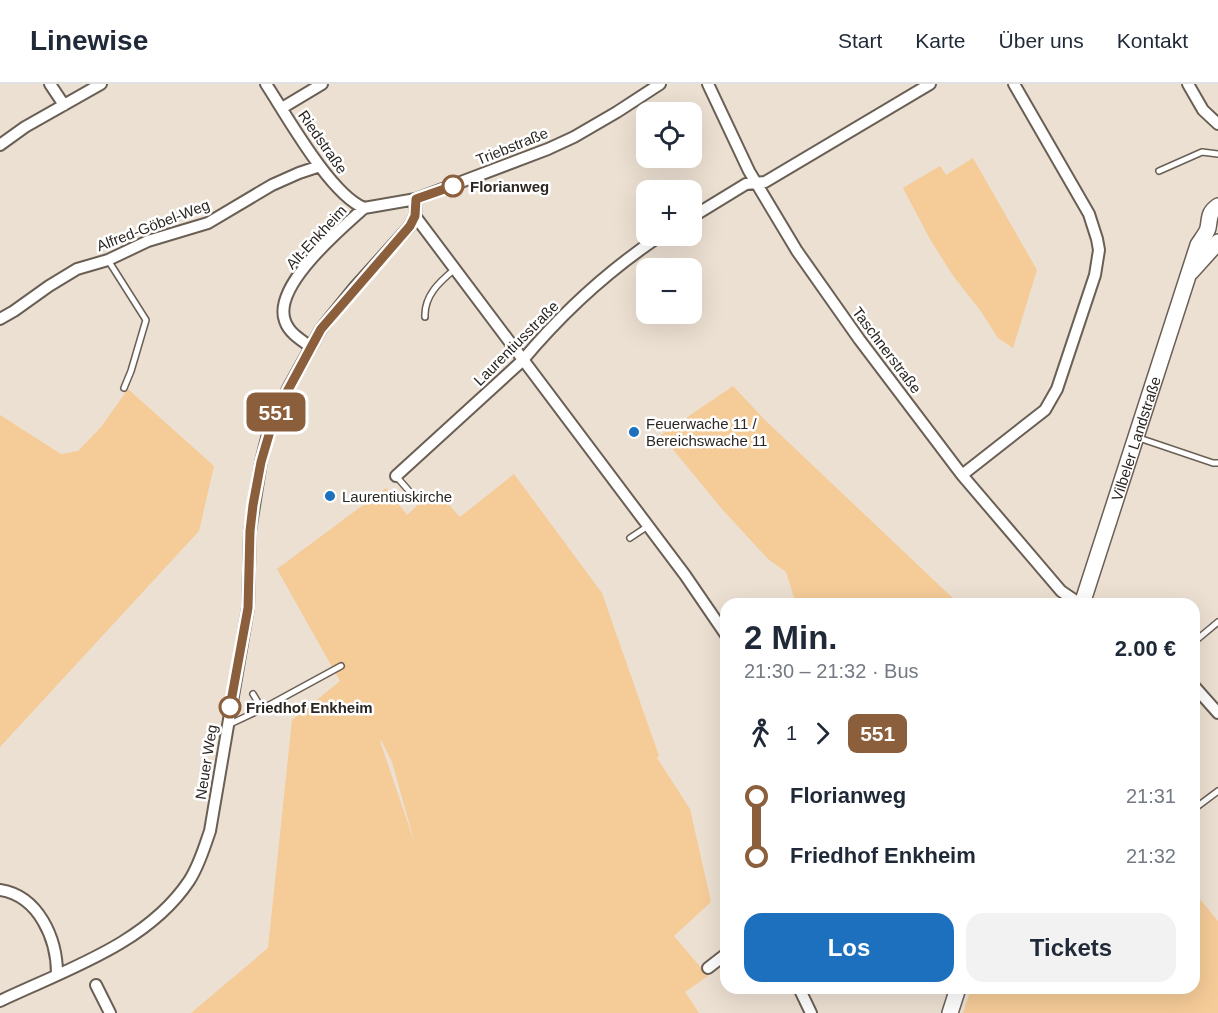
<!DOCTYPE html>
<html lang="de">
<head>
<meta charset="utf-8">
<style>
  body { margin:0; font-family:Arial,sans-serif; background:#f2f2f3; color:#1f2937; height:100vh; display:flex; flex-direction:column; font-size:22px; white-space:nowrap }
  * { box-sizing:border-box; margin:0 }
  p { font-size:20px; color:#747a83 }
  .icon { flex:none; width:33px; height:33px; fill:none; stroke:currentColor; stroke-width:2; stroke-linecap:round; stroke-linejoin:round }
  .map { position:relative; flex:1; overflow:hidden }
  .sheet { position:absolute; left:720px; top:514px; width:480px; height:396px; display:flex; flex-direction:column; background:#fff; border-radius:18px; box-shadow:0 6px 24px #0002 }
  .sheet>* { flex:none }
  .badge { padding:0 12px; border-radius:9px; font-size:21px; line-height:39px }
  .controls { position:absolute; left:636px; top:18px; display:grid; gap:12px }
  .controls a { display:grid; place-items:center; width:66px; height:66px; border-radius:12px; background:#fff; box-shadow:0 6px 24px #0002; font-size:30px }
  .map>.badge { position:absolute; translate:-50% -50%; box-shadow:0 0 0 3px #fff }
  .legs { display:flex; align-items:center; gap:9px; height:66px; padding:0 24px; font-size:20px }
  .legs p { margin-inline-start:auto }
  .headline { display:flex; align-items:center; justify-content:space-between; height:102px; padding:0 24px }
  h1 { font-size:33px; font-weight:600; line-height:45px }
  .button { display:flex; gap:12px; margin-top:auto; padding:12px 24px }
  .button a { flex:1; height:69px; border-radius:18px; background:#1c70be; color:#fff; font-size:24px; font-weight:600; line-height:69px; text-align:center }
  .button a+a { background:#f2f2f3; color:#1f2937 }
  ul { padding:0 24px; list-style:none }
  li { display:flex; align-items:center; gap:21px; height:60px; font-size:22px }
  li i { display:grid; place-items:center; width:9px; height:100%; margin:0 8px; background:currentColor }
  li i::after { content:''; width:15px; height:15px; margin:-8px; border:4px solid; border-radius:50%; background:#fff }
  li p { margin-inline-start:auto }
  li:first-child i { background:linear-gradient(#0000 50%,currentColor 0) }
  li:last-child i { background:linear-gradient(currentColor 50%,#0000 0) }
  header { display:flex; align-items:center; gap:36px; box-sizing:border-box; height:84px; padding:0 30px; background:#fff; border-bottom:2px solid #e0e1e3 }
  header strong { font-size:28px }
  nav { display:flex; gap:33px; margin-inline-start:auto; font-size:21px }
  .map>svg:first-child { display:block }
  .green { fill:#f5cb98; fill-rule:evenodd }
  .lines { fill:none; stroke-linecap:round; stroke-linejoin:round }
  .service-casing { stroke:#6a5f54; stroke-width:8 }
  .minor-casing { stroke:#6a5f54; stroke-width:14 }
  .secondary-casing { stroke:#6a5f54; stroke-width:18 }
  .service { stroke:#fff; stroke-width:5 }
  .minor { stroke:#fff; stroke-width:10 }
  .secondary { stroke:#fff; stroke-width:15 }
  .line-1-casing { stroke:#fff; stroke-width:14 }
  .line-1 { stroke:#8b5e3c; stroke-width:9 }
  .stop-1-dot { fill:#fff; stroke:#8b5e3c; stroke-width:3 }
  .poi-dot { fill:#1c70be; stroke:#fff; stroke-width:2 }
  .labels { text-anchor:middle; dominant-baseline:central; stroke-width:5; stroke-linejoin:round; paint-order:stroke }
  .street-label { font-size:15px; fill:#2c2722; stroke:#fff }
  .stop-label { font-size:15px; font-weight:bold; fill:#2c2722; stroke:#fff; text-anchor:start }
  .poi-label { font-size:15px; fill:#2c2722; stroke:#fff; text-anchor:start }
</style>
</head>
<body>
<header>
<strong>Linewise</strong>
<nav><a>Start</a><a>Karte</a><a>Über uns</a><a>Kontakt</a></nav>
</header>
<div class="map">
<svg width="1218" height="929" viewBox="0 0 1218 929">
  <rect width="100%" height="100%" fill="#ece0d2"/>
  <!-- green -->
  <path class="green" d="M973 74 1037 186 1013 264 998 254 980 226 954 193 931 157 903 104 940 82 946 91Z
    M733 302 766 337 959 520H796L786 488 768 475 722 425 661 351Z
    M128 305 214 382 199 447 0 663V331L61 370 78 367 101 343Z
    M514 390 602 509 659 672 657 674 690 725 711 818 674 852 708 892 685 908 699 929H191L268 864 292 636 340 597 277 485 386 404 407 431 435 405 460 433ZM381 656 392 678 415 760 380 657Z
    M1194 808 1218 837V929H963L971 905 1194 904Z"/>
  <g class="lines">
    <defs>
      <path id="service" d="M1159 87 1202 68 1218 70
        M108 176 146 236 131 287 124 304
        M425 233C424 212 439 198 455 185
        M1139 354 1213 379H1218
        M396 392 416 415
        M630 454 648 442
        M1194 558 1218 538
        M262 625 341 582
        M228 641 262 625 253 610
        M1194 725 1218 707"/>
      <path id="minor" d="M50 0 64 21
        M266 0C287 32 330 110 364 124
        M708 0 749 87 797 167 859 255 962 391 1061 507 1080 520
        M1188 0 1203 26 1218 40
        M282 24 322 0
        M0 61 25 43 101 0
        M364 124 416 115 548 65 574 53 617 28 660 0
        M415 132 685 491 726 551
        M692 133 746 100 765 98 930 0
        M0 235 14 227 49 202 77 185 108 176 148 157 208 139 272 101 299 89 320 82
        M311 263C301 256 289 249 285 237 272 202 341 145 364 124
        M962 391 1045 326 1057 305 1095 191 1099 166 1097 155 1089 130 1014 0
        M396 392 522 277C562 229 609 186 660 152
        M1194 602 1218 629
        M0 806C39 812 57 855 57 890
        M708 884 726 870
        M96 901 110 929
        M799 904 811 929
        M0 917C65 886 147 860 189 797 199 782 204 764 210 747L248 524 250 447 261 378 268 350 275 330 289 303 321 245 355 203 410 142 415 132 416 115"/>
      <g id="secondary">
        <path d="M1191 188 1218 158"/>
        <path id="s1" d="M1082 520 1198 161C1201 156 1207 149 1208 144 1210 134 1208 129 1218 122"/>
        <path d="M950 929 958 904"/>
      </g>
    </defs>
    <!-- service casing -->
    <use href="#service" class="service-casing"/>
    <!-- minor casing -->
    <use href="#minor" class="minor-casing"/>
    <!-- secondary casing -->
    <use href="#secondary" class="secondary-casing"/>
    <!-- service -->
    <use href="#service" class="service"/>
    <!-- minor -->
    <use href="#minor" class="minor"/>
    <!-- secondary -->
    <use href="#secondary" class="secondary"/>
  </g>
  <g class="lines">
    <defs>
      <path id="line-1" d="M230 623 248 524 250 447 253 421 261 378 275 330 321 245 410 142 415 132 416 115 453 102"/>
    </defs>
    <!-- line-1 casing -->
    <use href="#line-1" class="line-1-casing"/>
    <!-- line-1 -->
    <use href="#line-1" class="line-1"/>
  </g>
  <!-- markers -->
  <g class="stop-1-dot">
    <circle cx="453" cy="102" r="10"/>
    <circle cx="230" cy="623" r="10"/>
  </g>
  <g class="poi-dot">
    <circle cx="634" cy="348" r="6"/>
    <circle cx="330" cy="412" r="6"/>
  </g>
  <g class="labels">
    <!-- street labels -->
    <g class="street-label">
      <text transform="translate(323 58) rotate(55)">Riedstraße</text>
      <text transform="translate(512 62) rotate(-22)">Triebstraße</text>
      <text transform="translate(153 141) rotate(-21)">Alfred-Göbel-Weg</text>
      <text transform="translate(316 153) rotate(-47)">Alt-Enkheim</text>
      <text transform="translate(516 259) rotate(-45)">Laurentiusstraße</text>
      <text transform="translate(887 266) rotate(53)">Taschnerstraße</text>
      <text stroke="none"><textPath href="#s1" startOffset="174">Vilbeler Landstraße</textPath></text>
      <text transform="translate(206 678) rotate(-81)">Neuer Weg</text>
    </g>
    <!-- stop labels -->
    <g class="stop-label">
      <text x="470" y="102">Florianweg</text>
      <text x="246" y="623">Friedhof Enkheim</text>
    </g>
    <!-- poi labels -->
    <g class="poi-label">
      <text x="646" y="339">Feuerwache 11 /<tspan x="646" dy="17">Bereichswache 11</tspan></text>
      <text x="342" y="412">Laurentiuskirche</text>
    </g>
  </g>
</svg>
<div class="controls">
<a><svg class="icon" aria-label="locate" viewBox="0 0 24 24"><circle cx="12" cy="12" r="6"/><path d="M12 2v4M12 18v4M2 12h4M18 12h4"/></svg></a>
<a>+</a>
<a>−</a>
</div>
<b class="badge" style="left:276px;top:328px;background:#8b5e3c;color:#fff">551</b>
<section class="sheet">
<div class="headline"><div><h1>2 Min.</h1><p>21:30 – 21:32 · Bus</p></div><b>2.00 €</b></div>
<div class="legs"><svg class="icon" aria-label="walk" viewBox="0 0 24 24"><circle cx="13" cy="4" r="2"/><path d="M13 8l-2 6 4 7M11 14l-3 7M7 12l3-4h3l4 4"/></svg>1<svg class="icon" aria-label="forward" viewBox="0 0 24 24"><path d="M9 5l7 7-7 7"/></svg><b class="badge" style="background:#8b5e3c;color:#fff">551</b></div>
<ul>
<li><i style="color:#8b5e3c"></i><b>Florianweg</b><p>21:31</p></li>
<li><i style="color:#8b5e3c"></i><b>Friedhof Enkheim</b><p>21:32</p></li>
</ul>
<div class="button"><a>Los</a><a>Tickets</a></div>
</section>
</div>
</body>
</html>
